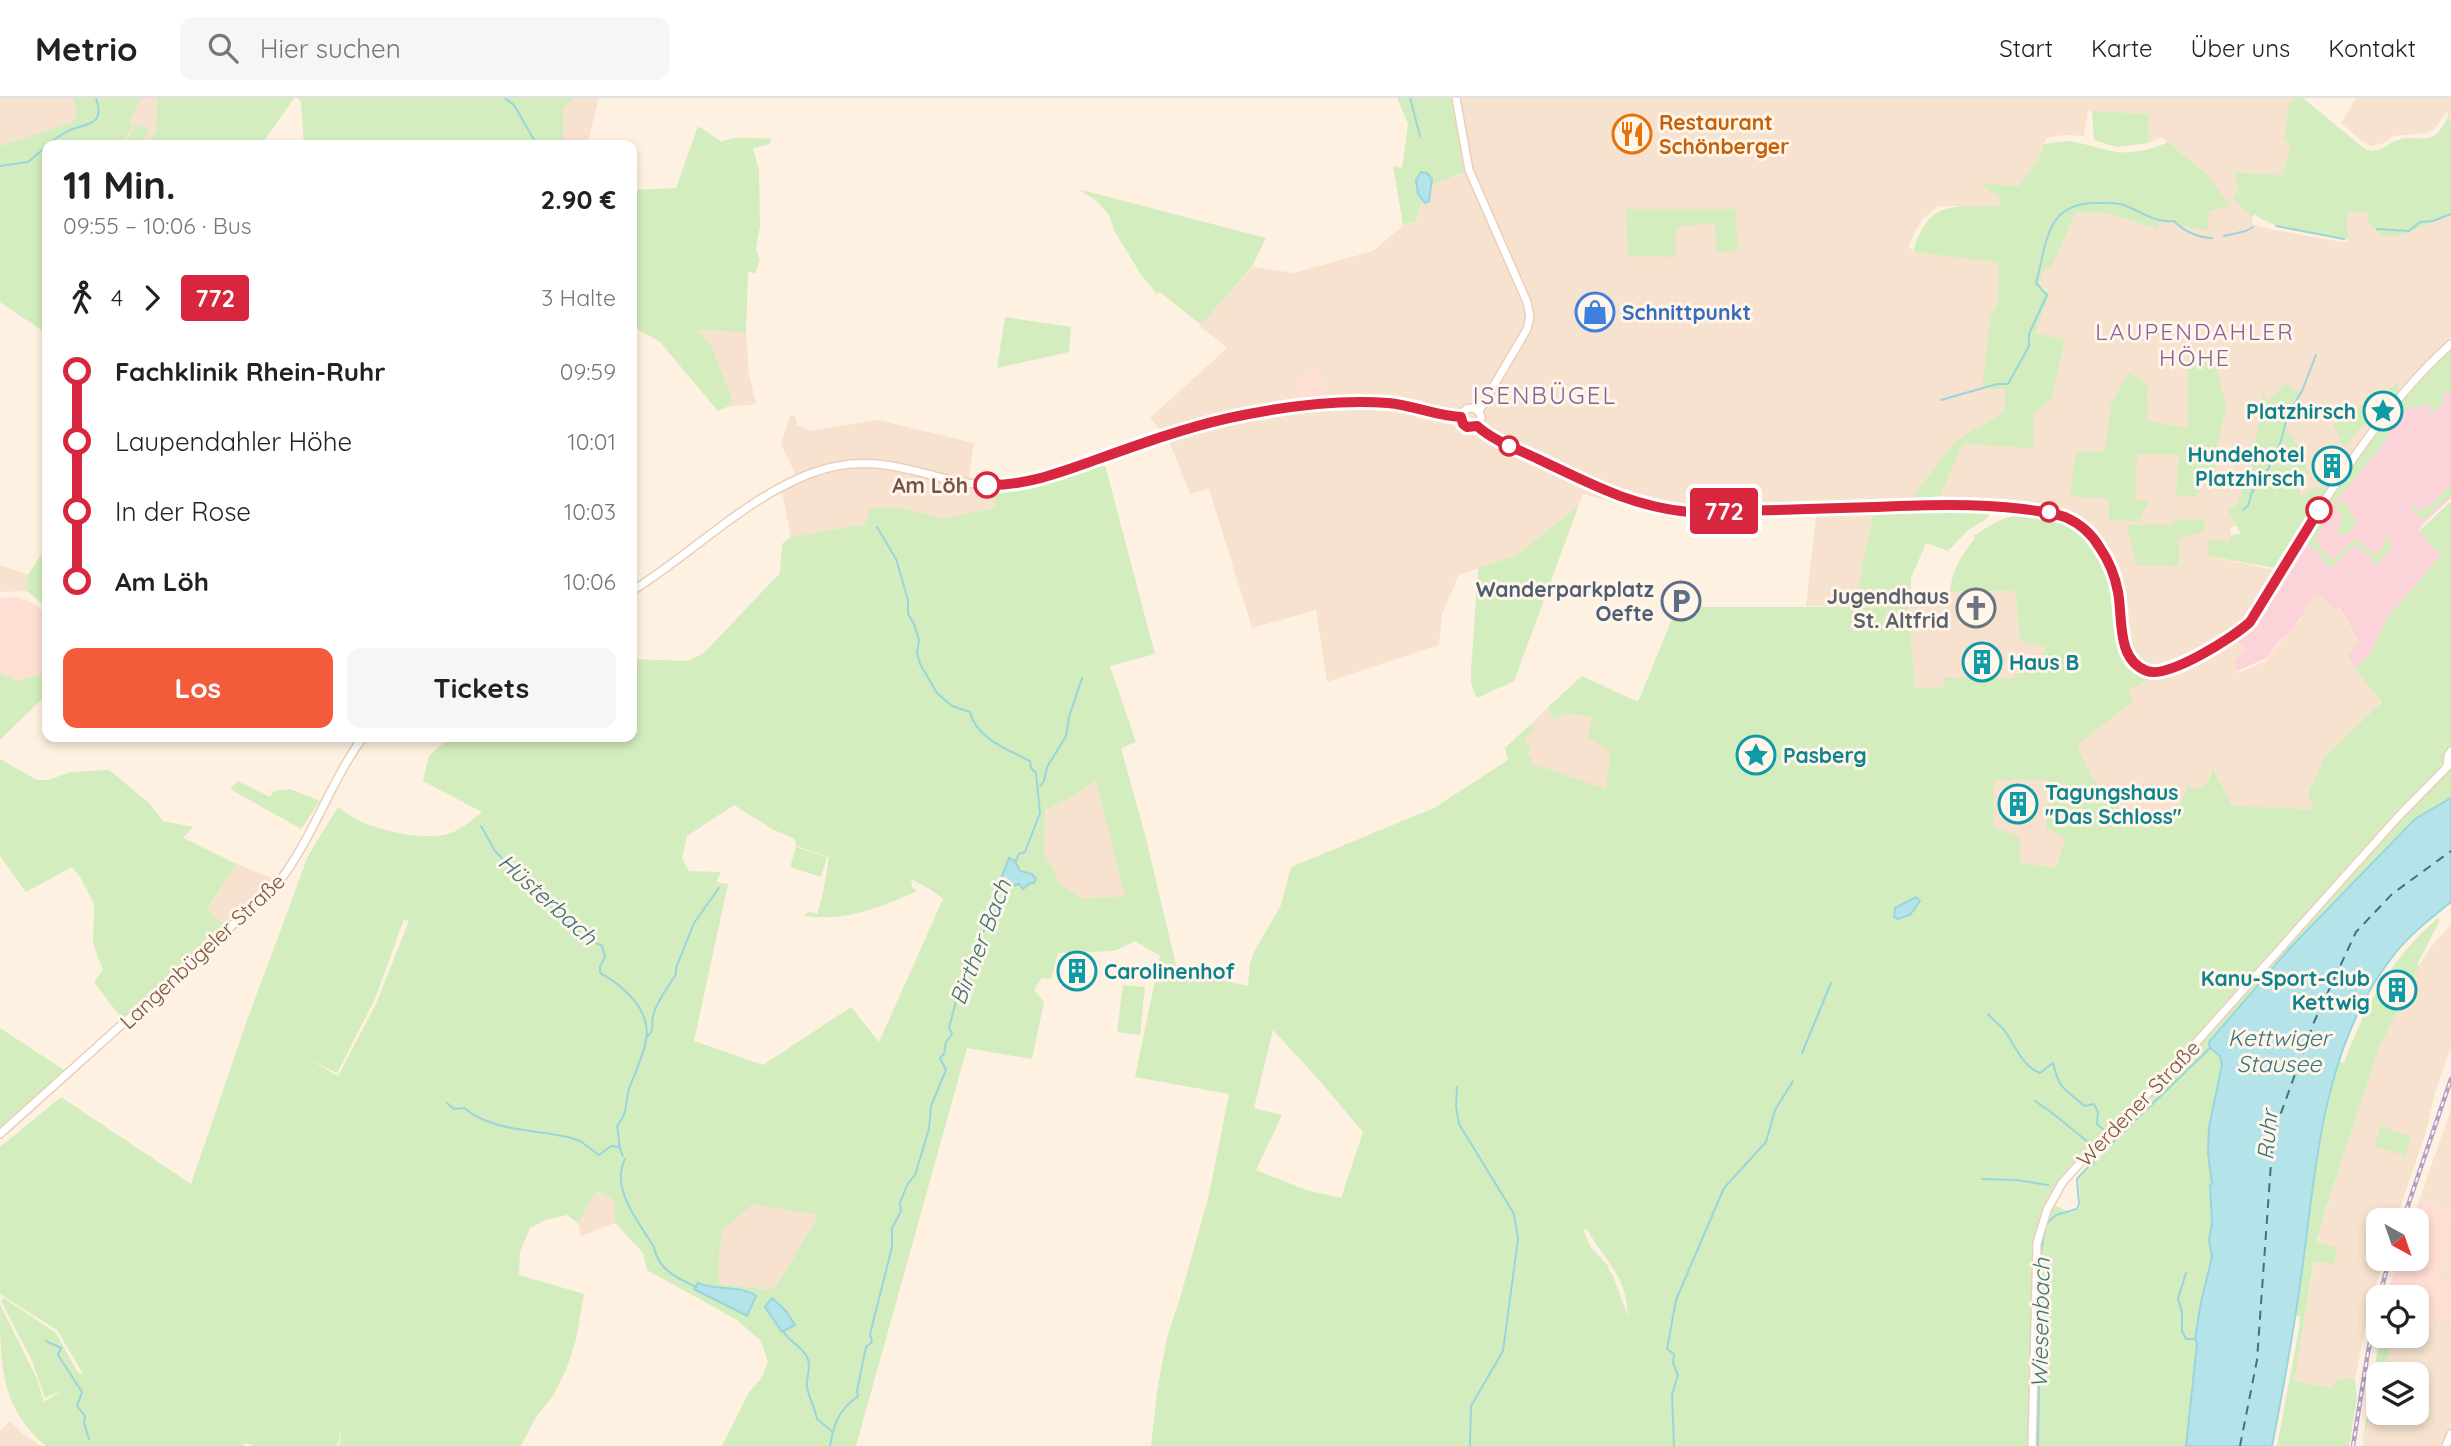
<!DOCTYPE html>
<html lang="de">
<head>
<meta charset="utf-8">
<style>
  body { margin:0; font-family:Quicksand,sans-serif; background:#f6f6f6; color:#222; height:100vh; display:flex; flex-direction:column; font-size:26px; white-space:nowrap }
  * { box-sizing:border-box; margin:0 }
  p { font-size:23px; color:#767676 }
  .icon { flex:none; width:38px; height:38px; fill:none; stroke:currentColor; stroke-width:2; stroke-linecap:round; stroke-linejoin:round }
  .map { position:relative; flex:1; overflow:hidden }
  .sheet { position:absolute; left:42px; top:42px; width:595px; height:602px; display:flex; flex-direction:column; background:#fff; border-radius:14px; box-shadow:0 4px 10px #0003 }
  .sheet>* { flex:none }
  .badge { padding:0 14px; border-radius:5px; font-size:24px; line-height:46px }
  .needle { width:46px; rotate:140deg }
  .fabs { position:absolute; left:2366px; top:1110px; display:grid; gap:14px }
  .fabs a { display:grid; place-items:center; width:63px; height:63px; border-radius:14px; background:#fff; box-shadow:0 4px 10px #0003; font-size:35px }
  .map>.badge { position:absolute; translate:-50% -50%; box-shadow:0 0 0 4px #fff }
  .legs { display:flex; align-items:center; gap:10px; height:77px; padding:0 21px; font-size:23px }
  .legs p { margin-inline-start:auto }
  .summary { display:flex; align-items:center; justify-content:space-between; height:119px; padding:0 21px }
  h1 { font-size:38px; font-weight:800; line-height:52px }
  .button { display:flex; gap:14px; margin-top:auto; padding:14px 21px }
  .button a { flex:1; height:80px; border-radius:14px; background:#f35b3b; color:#fff; font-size:28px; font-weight:800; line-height:80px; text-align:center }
  .button a+a { background:#f6f6f6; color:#222 }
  ul { padding:0 21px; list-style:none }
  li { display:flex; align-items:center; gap:24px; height:70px; font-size:26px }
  li i { display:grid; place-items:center; width:10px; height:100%; margin:0 9px; background:currentColor }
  li i::after { content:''; width:18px; height:18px; margin:-9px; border:5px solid; border-radius:50%; background:#fff }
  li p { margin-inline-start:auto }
  li:first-child i { background:linear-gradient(#0000 50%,currentColor 0) }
  li:last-child i { background:linear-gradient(currentColor 50%,#0000 0) }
  header { display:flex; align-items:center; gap:42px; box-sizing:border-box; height:98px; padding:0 35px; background:#fff; border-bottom:2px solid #e0e0e0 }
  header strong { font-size:33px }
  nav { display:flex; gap:38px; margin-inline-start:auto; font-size:24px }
  .search { width:490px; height:63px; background:#f6f6f6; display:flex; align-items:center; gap:18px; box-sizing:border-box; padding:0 24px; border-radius:14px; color:#767676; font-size:26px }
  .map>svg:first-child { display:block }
  .residential { fill:#f6e2ce }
  .commercial { fill:#ffded4 }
  .medical { fill:#fdd3da }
  .green { fill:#d3edbe; fill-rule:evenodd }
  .water { fill:#b4e4e9; stroke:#99d5dc; stroke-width:2 }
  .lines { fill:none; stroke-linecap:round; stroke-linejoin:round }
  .stream { stroke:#99d5dc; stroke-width:2 }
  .ferry { stroke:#38767e; stroke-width:2; stroke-dasharray:9 7; stroke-linecap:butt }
  .secondary-casing { stroke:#ebcfbb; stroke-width:10 }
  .secondary { stroke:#fff; stroke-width:7 }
  .rail-casing { stroke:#b39fc8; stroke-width:4.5 }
  .rail { stroke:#fff5e9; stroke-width:2; stroke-dasharray:5; stroke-linecap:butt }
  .line-1-casing { stroke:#fff; stroke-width:16 }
  .line-1 { stroke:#d7263d; stroke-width:10 }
  .stop-1-dot { fill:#fff; stroke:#d7263d; stroke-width:3.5 }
  .labels { text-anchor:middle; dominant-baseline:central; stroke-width:6; stroke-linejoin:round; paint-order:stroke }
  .food-label { font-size:21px; font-weight:bold; fill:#c56008; stroke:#fff5e9; text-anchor:start }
  .shop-label { font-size:21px; font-weight:bold; fill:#366cbe; stroke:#fff5e9; text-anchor:start }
  .culture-label { font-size:21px; font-weight:bold; fill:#0d838f; stroke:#fff5e9; text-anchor:start }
  .stop-label { font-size:21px; font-weight:bold; fill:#775545; stroke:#fff5e9; text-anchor:end }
  .service-label { font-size:21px; font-weight:bold; fill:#4e5e75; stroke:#fff5e9; text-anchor:end }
  .worship-label { font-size:21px; font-weight:bold; fill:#5b616d; stroke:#fff5e9; text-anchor:end }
  .street-label { font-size:21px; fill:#775545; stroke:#fff5e9 }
  .neighbourhood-label { font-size:23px; letter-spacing:2px; fill:#85609b; stroke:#fff5e9 }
  .water-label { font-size:23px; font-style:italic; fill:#38767e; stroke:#fff5e9 }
  .quarter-label { font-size:24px; letter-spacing:2px; fill:#85609b; stroke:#fff5e9 }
</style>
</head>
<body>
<header>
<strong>Metrio</strong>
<div class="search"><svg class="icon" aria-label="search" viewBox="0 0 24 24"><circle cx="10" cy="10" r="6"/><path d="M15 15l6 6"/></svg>Hier suchen</div>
<nav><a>Start</a><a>Karte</a><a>Über uns</a><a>Kontakt</a></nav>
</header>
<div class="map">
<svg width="2451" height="1348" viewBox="0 0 2451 1348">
  <rect width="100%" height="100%" fill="#fef1e1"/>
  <!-- residential -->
  <path class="residential" d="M0 0H73L77 12 73 24 0 48Z
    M142 0H157L156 32 148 47H142L148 32 136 27 127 45 125 41 131 27 129 23Z
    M575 0H599L587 47H563V10Z
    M1460 0H2293L2286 15 2288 16 2285 43 2291 46 2282 77 2234 74 2239 91 2232 100 2252 119 2253 126 2270 131 2342 144 2348 143 2347 114H2367L2403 137 2451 116V243L2332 387 2313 390 2300 398 2297 387 2301 352 2285 328 2294 304 2299 299 2268 304 2263 298 2250 381 2245 380 2237 406 2228 413 2236 428 2230 430 2231 443 2208 458 2279 473 2255 515 2233 535 2166 570 2153 572 2145 569 2132 556 2128 546 2120 484 2115 470 2096 435 2085 425 2059 410 1940 398 1963 346 2034 349 2033 317 2051 300 2065 243 2034 235 2050 195 2039 187 2046 169 2051 170 2076 114 2110 116 2158 131V124L2175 122 2207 76 2162 39 2148 45 2149 16 2088 13 2084 38 2064 37 2046 40 2039 60 2019 88H1982L1998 97 2001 108H1938L1924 120 1915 133 1909 148 1913 154 1998 163V203L1990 220 1985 290 2005 292V313L1954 344 1911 401 1814 406 1672 421 1583 396 1579 407 1517 457 1459 477 1442 516 1439 547 1327 584 1316 512 1252 530 1209 391 1190 396 1169 343 1150 320 1227 250 1200 228 1253 169 1294 175 1373 153 1404 127 1417 123 1427 88 1468 74Z
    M2356 0H2451V25L2447 14 2433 32 2428 35 2393 38 2384 45 2372 48 2364 45 2341 25Z
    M695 231 746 235 749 276 756 306 727 309 733 301 711 247Z
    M790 317 795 318 797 327 810 333 878 322 974 345 967 391 991 393 997 410 943 420 901 410 865 426 791 439 782 394 799 384 781 346Z
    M1873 416 1854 509 1806 508 1816 418Z
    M2300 455 2335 512 2338 509 2359 544 2347 558 2355 571 2382 602 2326 657 2314 711 2232 708 2211 672 2205 687 2195 691 2188 688 2179 710 2162 721 2147 723 2125 719 2091 678 2077 647 2132 605 2128 593 2151 580 2169 575 2235 540 2245 551 2235 563 2238 575 2266 563 2280 544 2300 522Z
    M0 467 28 477 27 493 0 494Z
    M2015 493 2020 539 2024 544 2045 548 2061 569 2048 670 2046 730 2065 740 2056 770 2020 764 1993 728 1994 682 1944 589 1915 590 1908 499 1950 494Z
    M1548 609 1554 621 1566 616 1593 618 1610 653 1606 691 1530 665 1524 642 1535 630 1531 626Z
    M1096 682 1114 749 1126 798 1083 801 1060 787 1044 755 1045 712 1073 698Z
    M237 766 274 781 226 828 207 813Z
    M2451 827V949L2434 998 2426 1034 2396 1122H2378V1160H2384L2369 1213 2355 1281 2344 1280 2333 1290 2293 1283 2321 1129 2368 981 2379 950 2421 864 2434 845Z
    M2451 1011V1348H2363L2378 1289V1314H2417V1276H2382L2395 1237H2415L2425 1242 2434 1222 2450 1112 2420 1100Z
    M595 1093 615 1103V1125L581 1138 578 1125Z
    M754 1105 819 1117 776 1189 764 1191 720 1186 718 1169 722 1133Z
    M10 1323 23 1336 41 1348H0V1333Z"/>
  <!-- commercial -->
  <path class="commercial" d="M1322 273 1323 293 1334 303 1298 304 1296 277Z
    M19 499 36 507 47 519V574L17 583 0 575V500Z
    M2420 1100 2450 1111 2440 1182 2451 1185V1225L2434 1222 2426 1242 2415 1237 2417 1199H2386L2399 1160H2417V1122H2412Z"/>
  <!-- medical -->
  <path class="medical" d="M2451 270V400L2422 427 2419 433 2428 441 2426 444 2442 456 2387 520 2371 555 2355 571 2347 557 2359 544 2339 509 2335 512 2320 496 2314 497 2294 530 2280 542 2267 560 2237 573 2235 563 2245 551 2235 540 2245 532 2333 395 2390 317 2425 277 2412 305 2414 306Z"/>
  <!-- green -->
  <path class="green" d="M73 0H142L129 23 133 27 125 41 127 44 136 26 149 31 142 47H47V236L0 204V48L73 24 77 12Z
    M157 0H294L261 47H148L156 32Z
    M298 0H575L563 10V47H304L301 4Z
    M1397 0H1455L1469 73 1428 88 1416 123 1403 127 1393 68 1402 70 1408 26Z
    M2293 0H2303L2365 51C2381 57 2387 44 2401 41 2413 38 2425 44 2435 37 2442 32 2444 24 2449 18L2451 25V116L2403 137 2381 138 2368 124 2367 114H2347L2348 141C2322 136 2273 133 2255 116L2252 119 2232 100 2239 91 2234 74 2282 77 2291 46 2284 43 2288 17 2285 15Z
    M2092 13 2149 16 2148 45 2117 49 2094 42Z
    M698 28 722 44C736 36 755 42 771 40L770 46 753 50 759 72 760 128 756 151 760 161 755 176 748 173 746 235 696 231 711 247 733 302 727 309 718 313 660 244 632 228V92L676 90Z
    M2067 43C2086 45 2101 52 2118 54 2135 56 2152 51 2168 44L2207 76 2230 108 2209 113 2207 133 2180 127 2175 123 2159 124 2158 131 2110 116 2076 114 2051 170 2046 169 2039 186 2043 192 2050 195 2035 235 2065 242 2051 301 2033 317 2034 350 1963 346 1940 398 1911 401 1954 344 2005 313V292L1984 290 1983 283 1990 220 1998 203V164L1913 154C1928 100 1955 109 2001 108L1998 97 1981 88 1984 86 2019 88 2039 60 2044 46Z
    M1078 91 1266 140 1252 169 1201 227 1160 194 1157 196 1142 178 1115 134 1109 117 1097 103Z
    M1626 111H1735L1738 152 1717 155 1715 125 1677 129 1675 159 1628 158Z
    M1005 219 1071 229 1069 254 997 270Z
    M2451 249V295L2447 294 2442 300 2445 303 2431 317 2429 315 2434 309 2431 311 2429 306 2408 312 2412 303 2393 328 2381 349 2328 413 2315 443 2321 445 2320 449 2333 462 2356 440 2375 457 2386 445 2385 440 2388 436 2391 441 2389 442 2392 451 2379 463 2376 462 2378 465 2374 468 2371 465 2373 461 2355 446 2333 469 2330 466 2326 468 2317 451 2311 450 2304 442C2345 373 2395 306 2451 249Z
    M2212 254 2226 308 2215 360 2217 361 2215 375 2201 386 2196 399 2176 398 2179 357 2137 356 2135 402 2149 403 2139 423 2109 422V401L2070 398 2076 353 2105 354 2111 306 2129 275 2150 287 2147 291 2148 323 2188 330V260Z
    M2285 286 2301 294 2285 328 2301 352 2309 375 2298 386 2300 398 2313 390 2332 387 2280 471 2208 458 2209 442 2230 443 2231 437 2241 436 2228 413 2237 406 2245 380H2250L2263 296 2268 303Z
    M2397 286 2399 297 2375 326 2368 323C2358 329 2354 341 2344 349L2333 327Z
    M1105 367 1155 556 1110 568 1136 644 1121 650 1146 740 1176 867 1195 876 1248 888 1250 866 1254 854 1281 807 1291 769 1434 710 1508 662 1505 650 1531 626 1535 630 1524 642 1531 650 1527 656 1531 660 1530 665 1606 691 1610 653 1588 639 1593 618 1566 616 1554 621 1548 609 1582 578 1638 604 1677 509H1854L1873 416 1934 410 1988 414 1989 419 1967 433 1948 453 1926 445 1911 480V494L1908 500 1915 590 1944 589V579L2010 581 2020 575 2042 573 2045 549 2024 544 2020 539 2015 493 1950 494C1952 472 1961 458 1975 440L1973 438C1982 433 1991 426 2001 422 2046 402 2099 436 2111 482 2116 503 2114 538 2122 557 2126 569 2140 576 2151 580L2128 593 2133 604 2077 647 2091 678 2125 718 2133 708 2147 723 2162 721 2179 710 2188 688 2195 691 2205 687 2213 671 2232 708 2314 711 2308 696 2326 657 2382 603 2355 571 2371 555 2387 520 2441 457 2426 443 2427 441 2419 433 2451 403V651L2435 677 2185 955 2059 1088 2052 1106 2071 1115 2078 1112 2080 1108 2079 1080 2110 1048 2106 1043 2189 960V957L2397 723 2451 669V700L2415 721 2290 850 2209 944 2210 950 2220 958 2222 967 2209 1029 2208 1056 2212 1086 2210 1088 2212 1125 2209 1142 2212 1159 2201 1204 2195 1241 2197 1245 2186 1348H2032L2030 1292 2028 1348H1151L1157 1294 1167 1239 1180 1200 1209 1097 1229 996 1135 979 1160 858 1135 843 1114 853 1058 855 1051 881 1042 880 1034 892 1044 904 1032 961 967 950 856 1348H722L749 1294 761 1281 768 1264 761 1243 737 1222 647 1172 643 1155 615 1125V1103L596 1093 578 1125 567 1117 545 1122 530 1130 520 1154 519 1177 584 1196 576 1242 566 1272 552 1299 536 1319 521 1348H339L342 1330 337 1348H255L245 1345 244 1348H46C0 1310 0 1265 0 1206L37 1281 44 1304 62 1292 45 1300 33 1265 1 1203 4 1200 56 1235 78 1275 83 1276 57 1232 0 1196V1049L61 999 191 1086 245 928 308 758 338 709C361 730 414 742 444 737 459 734 471 723 482 714L423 683 429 658 450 639H632V561L689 563 705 554 780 475 782 446 791 439 865 426 870 410H901L943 420 996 410 991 393 1047 384ZM1096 682 1125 798 1083 801 1061 787 1044 755 1045 712 1073 698ZM1994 682H2048L2046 730 2065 740 2056 770 2020 764 2019 739 1993 728ZM734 707 774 732 795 741 796 748 829 759 823 796 817 816 809 813 805 818C845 824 881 809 917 793L912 789 911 781 930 791 943 801 879 944 851 909 763 967 694 943 728 786 716 784 721 774 689 773 682 760 687 738ZM404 821 409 823 376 906 338 978 310 962 337 975 375 901ZM1273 932 1319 982 1363 1034 1341 1100 1306 1092 1256 1072 1282 1017 1254 1010ZM753 1106 819 1117 776 1189 764 1191 720 1186 718 1169 722 1133ZM1583 1131H1587C1605 1163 1627 1178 1628 1218L1613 1178 1608 1171 1609 1169 1590 1148Z
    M2451 386V397L2423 422 2411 410 2413 407 2421 414 2427 407 2430 409Z
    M2344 402 2357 425C2351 432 2347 439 2337 437L2342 414 2333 411Z
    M1579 407 1514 583 1477 600 1471 586V573L1478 470 1517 457Z
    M2205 421 2203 435 2179 440V468L2136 467 2127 427H2172L2175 422Z
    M47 448V510L27 493 28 477Z
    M47 574V596L0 642V575L17 583Z
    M0 661 37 682H48L71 674 109 672 149 705 163 723 193 729 183 740 237 766 207 812 226 828 121 920 94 884 103 872 93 846 94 806 80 779 72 769 26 794 0 758Z
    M238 683 270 699 274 693 290 691 320 703 301 731 230 691Z
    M796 749 827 759 821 779 790 769Z
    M2438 820 2440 822 2418 865 2419 869 2379 950 2326 1111 2317 1144 2337 1150 2334 1166 2314 1163 2294 1283 2333 1290 2334 1284 2344 1280 2355 1281 2357 1301 2349 1348H2277L2299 1231 2300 1219 2296 1218 2315 1071 2338 963 2344 965C2365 908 2391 860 2438 820Z
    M1123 887 1145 889 1140 937 1117 934Z
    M0 930 64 972 0 1032Z
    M2381 1028 2411 1039 2405 1058 2374 1048Z
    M2380 1237H2395L2382 1276H2378V1289L2362 1348Z"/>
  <!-- water -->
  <path class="water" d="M1421 74 1427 75 1432 81 1429 103 1425 105 1418 96 1416 82Z
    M2451 700V804C2430 821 2409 837 2393 858 2325 944 2317 1059 2303 1165 2295 1226 2284 1287 2272 1348H2186L2197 1246 2195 1241 2201 1204 2212 1159 2209 1142 2212 1125 2210 1087 2212 1086 2208 1056 2209 1029 2222 967 2220 958 2210 950 2209 944 2290 850 2415 721Z
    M1009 760 1015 763 1020 773 1032 776 1036 781 1034 785H1030L1023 791 1019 786 1009 789 999 786Z
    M1916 799 1920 803 1910 817 1898 821 1894 819 1895 810Z
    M698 1185C717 1193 741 1187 756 1198L747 1218 694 1191Z
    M772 1200 786 1213 795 1227 782 1234 765 1209Z"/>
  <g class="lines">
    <!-- stream -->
    <path class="stream" d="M505 0 514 7 537 47
      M1410 0 1420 38
      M48 47C54 42 61 36 68 33 86 25 106 28 96 0
      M0 68 28 64 47 48
      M2276 128 2344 141
      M2377 131 2409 133 2420 124 2433 123 2451 116
      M2224 138 2246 133 2253 129
      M1941 302 1997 286H2008L2029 248V236L2047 197 2036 185C2047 146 2045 104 2097 105 2106 105 2116 104 2124 107 2142 114 2155 125 2174 123 2183 133 2199 140 2212 140
      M2243 412 2248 408 2252 394 2268 371 2281 343 2288 316 2302 293 2316 257
      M877 429 896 461 908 502V516L914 526 919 542 917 554 920 566 937 595 952 608 970 614C976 640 1008 652 1030 663L1031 670 1036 675 1040 715 1025 754 1019 756 1015 764
      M1040 688 1044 683 1047 669 1066 638 1069 619 1082 580
      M481 728 495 753 526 785 583 838 602 848 605 859 600 869V875C623 887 652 913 646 942 643 959 636 973 630 988 623 1006 631 1009 617 1028 620 1040 617 1048 623 1058
      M1988 916C1993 923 1999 925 2004 932 2015 946 2022 969 2040 975L2053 965C2055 972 2057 983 2062 988 2064 991 2082 1006 2085 1008L2094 1006 2098 1014 2097 1026 2103 1031
      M647 939C655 932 651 927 653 918 656 904 669 888 676 876V870L694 825 719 790
      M1802 955 1831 885
      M1457 989 1456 1009 1459 1026 1514 1116 1518 1141 1503 1253 1471 1308 1470 1348
      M2035 1003 2051 1014 2088 1044
      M447 1005 454 1011 464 1010C494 1034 533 1031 568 1039L580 1043 599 1057 611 1048 618 1049
      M2113 1044 2210 950
      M625 1061C610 1091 639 1124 654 1149 658 1172 678 1181 697 1189
      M1982 1081 2016 1082 2048 1087
      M2046 1126 2056 1117 2077 1111 2079 1106 2077 1081 2088 1069 2093 1067 2094 1062
      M2186 1175 2178 1201 2182 1214V1233L2186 1241H2195
      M784 1234C789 1244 802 1248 807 1259 812 1268 806 1278 807 1288 808 1299 815 1309 817 1321L833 1334
      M46 1243 61 1250 58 1257 82 1294 77 1308 85 1318 84 1325 89 1341
      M830 1348C834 1325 838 1313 858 1298L857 1293 866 1249 872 1244 870 1236 892 1149V1130L901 1113 900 1105 907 1087 915 1077 929 1031 931 1008 946 972 940 960 944 956 946 944 952 936 949 930 960 888 968 884 965 874 968 863 974 861 984 832 996 811 993 804 999 785
      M1674 1348 1672 1297 1678 1277 1673 1265 1674 1256 1667 1251 1676 1202 1724 1090 1766 1044 1775 1012 1793 983
      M2038 1348 2041 1154 2045 1132"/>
    <!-- ferry -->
    <path class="ferry" d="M2240 1348 2257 1262 2273 1037 2314 924 2356 834 2392 796 2451 753"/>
    <defs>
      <path id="secondary" d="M1456 0 1469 72 1527 204 1530 219 1527 231 1479 313
        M1461 320a10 10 0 1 1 20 0a10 10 0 1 1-20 0Z
        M1477 328C1494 343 1517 352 1538 361 1591 386 1630 408 1689 414 1750 413 1810 411 1871 409 1923 407 1973 405 2025 411 2039 413 2054 414 2067 420 2091 431 2108 457 2115 481 2124 512 2113 578 2162 575L2235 536 2250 524C2272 496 2288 463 2306 432 2344 371 2397 293 2451 246
        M632 493C692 456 745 400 812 375 890 346 937 393 1009 387 1039 384 1067 372 1095 362 1138 347 1182 331 1226 321 1278 309 1335 301 1389 305 1414 307 1436 318 1461 319
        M2447 668 2448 658 2451 653
        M0 1036 275 789C312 743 329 686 363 639
        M2032 1348 2037 1145 2047 1112 2062 1085 2094 1049 2177 966 2397 720 2451 665
        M2446 1348 2451 1336"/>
    </defs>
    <!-- secondary casing -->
    <use href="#secondary" class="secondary-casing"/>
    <!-- secondary -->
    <use href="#secondary" class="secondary"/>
    <defs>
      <path id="rail" d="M2403 1122 2451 981
        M2379 1199 2390 1160
        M2353 1348 2367 1260 2378 1204"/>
    </defs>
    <!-- rail casing -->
    <use href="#rail" class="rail-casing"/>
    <!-- rail -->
    <use href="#rail" class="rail"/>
  </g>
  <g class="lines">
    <defs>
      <path id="line-1" d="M987 387C1028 388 1063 373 1101 360 1143 345 1185 330 1229 320 1280 309 1335 301 1388 305 1413 307 1436 318 1461 319L1463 326 1467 329 1477 328C1494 343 1517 351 1538 361 1591 386 1630 408 1689 414 1751 413 1813 411 1875 409 1925 407 1973 405 2023 411 2037 413 2051 414 2065 419 2079 425 2092 436 2100 450 2109 463 2115 478 2118 494 2123 520 2116 562 2147 573 2168 581 2234 539 2250 524L2319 412"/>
    </defs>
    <!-- line-1 casing -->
    <use href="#line-1" class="line-1-casing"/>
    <!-- line-1 -->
    <use href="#line-1" class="line-1"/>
  </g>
  <!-- icons -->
  <defs>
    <symbol id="restaurant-ring" viewBox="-11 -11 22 22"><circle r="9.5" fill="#fff5e9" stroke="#e8710a" stroke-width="1.5"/><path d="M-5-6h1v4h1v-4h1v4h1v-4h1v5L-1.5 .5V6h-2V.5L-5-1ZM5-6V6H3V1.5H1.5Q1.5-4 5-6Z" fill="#e8710a"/></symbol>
    <symbol id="shop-ring" viewBox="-11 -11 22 22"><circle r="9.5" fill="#fff5e9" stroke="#3f7fe0" stroke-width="1.5"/><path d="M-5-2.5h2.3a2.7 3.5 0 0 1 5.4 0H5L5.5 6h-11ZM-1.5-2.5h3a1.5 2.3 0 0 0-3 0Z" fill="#3f7fe0"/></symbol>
    <symbol id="sight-ring" viewBox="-11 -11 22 22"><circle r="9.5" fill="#fff5e9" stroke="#0f9aa8" stroke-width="1.5"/><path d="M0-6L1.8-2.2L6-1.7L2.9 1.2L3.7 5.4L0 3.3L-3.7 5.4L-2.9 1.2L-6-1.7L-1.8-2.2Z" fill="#0f9aa8"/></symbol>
    <symbol id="building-ring" viewBox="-11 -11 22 22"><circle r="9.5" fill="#fff5e9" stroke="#0f9aa8" stroke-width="1.5"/><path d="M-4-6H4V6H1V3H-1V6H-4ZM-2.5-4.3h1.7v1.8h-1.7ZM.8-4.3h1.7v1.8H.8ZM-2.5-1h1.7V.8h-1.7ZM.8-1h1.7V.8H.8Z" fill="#0f9aa8"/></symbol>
    <symbol id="parking-ring" viewBox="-11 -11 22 22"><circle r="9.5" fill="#fff5e9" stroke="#5c6f8a" stroke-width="1.5"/><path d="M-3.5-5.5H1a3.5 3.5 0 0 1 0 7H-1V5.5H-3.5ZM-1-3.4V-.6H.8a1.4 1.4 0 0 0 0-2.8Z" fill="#5c6f8a"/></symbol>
    <symbol id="church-ring" viewBox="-11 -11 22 22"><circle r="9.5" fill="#fff5e9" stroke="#6b7280" stroke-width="1.5"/><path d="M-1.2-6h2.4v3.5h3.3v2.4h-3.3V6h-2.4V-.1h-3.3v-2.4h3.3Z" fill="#6b7280"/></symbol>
  </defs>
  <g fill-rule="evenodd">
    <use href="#restaurant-ring" x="1610" y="14" width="44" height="44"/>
    <use href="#shop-ring" x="1573" y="192" width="44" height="44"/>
    <use href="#sight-ring" x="2361" y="291" width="44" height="44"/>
    <use href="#building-ring" x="2310" y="346" width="44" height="44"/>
    <use href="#parking-ring" x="1659" y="481" width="44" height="44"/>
    <use href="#church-ring" x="1954" y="488" width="44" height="44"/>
    <use href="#building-ring" x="1960" y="542" width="44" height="44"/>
    <use href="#sight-ring" x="1734" y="635" width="44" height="44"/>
    <use href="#building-ring" x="1996" y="684" width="44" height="44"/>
    <use href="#building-ring" x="1055" y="851" width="44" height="44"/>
    <use href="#building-ring" x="2375" y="870" width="44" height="44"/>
  </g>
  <!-- markers -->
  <g class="stop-1-dot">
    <circle cx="1509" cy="348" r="9"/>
    <circle cx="987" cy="387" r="12"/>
    <circle cx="2319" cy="412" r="12"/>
    <circle cx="2049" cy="414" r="9"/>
  </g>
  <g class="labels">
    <!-- food labels -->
    <g class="food-label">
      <text x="1659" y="24">Restaurant<tspan x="1659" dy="24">Schönberger</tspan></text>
    </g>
    <!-- shop labels -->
    <g class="shop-label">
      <text x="1622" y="214">Schnittpunkt</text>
    </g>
    <!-- culture labels -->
    <g class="culture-label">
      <text x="2356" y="313" text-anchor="end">Platzhirsch</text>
      <text x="2305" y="356" text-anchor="end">Hundehotel<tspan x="2305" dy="24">Platzhirsch</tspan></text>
      <text x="2009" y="564">Haus B</text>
      <text x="1783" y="657">Pasberg</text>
      <text x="2045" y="694">Tagungshaus<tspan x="2045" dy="24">"Das Schloss"</tspan></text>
      <text x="1104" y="873">Carolinenhof</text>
      <text x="2370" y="880" text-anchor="end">Kanu-Sport-Club<tspan x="2370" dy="24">Kettwig</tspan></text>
    </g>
    <!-- stop labels -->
    <g class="stop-label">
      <text x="968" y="387">Am Löh</text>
    </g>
    <!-- service labels -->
    <g class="service-label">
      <text x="1654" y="491">Wanderparkplatz<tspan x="1654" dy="24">Oefte</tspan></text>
    </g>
    <!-- worship labels -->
    <g class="worship-label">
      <text x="1949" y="498">Jugendhaus<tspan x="1949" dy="24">St. Altfrid</tspan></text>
    </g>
    <!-- street labels -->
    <g class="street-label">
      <text transform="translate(202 853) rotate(-43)">Langenbügeler Straße</text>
      <text transform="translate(2138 1005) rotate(-46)">Werdener Straße</text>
    </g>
    <!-- neighbourhood labels -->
    <g class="neighbourhood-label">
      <text x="2195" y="233">LAUPENDAHLER<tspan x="2195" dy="26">HÖHE</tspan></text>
    </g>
    <!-- water labels -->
    <g class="water-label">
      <text transform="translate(548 801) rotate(42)">Hüsterbach</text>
      <text transform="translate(980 844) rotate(-69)">Birther Bach</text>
      <text x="2279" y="939">Kettwiger<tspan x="2279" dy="26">Stausee</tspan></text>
      <text transform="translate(2267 1037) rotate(-85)">Ruhr</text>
      <text transform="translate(2040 1225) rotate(-89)">Wiesenbach</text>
    </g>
    <!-- quarter labels -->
    <g class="quarter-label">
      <text x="1545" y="297">ISENBÜGEL</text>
    </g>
  </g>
</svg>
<div class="fabs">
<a><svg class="needle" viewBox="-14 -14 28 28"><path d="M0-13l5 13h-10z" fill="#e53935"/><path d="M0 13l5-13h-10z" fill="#767676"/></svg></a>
<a><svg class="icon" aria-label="locate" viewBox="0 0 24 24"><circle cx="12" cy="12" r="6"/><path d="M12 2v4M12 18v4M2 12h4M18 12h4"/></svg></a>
<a><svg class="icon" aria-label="layers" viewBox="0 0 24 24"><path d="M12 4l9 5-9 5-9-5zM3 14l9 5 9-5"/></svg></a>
</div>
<b class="badge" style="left:1724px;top:413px;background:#d7263d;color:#fff">772</b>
<section class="sheet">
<div class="summary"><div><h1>11 Min.</h1><p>09:55 – 10:06 · Bus</p></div><b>2.90 €</b></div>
<div class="legs"><svg class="icon" aria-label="walk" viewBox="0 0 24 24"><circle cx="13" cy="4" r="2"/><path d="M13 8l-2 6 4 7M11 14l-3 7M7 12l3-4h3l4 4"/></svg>4<svg class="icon" aria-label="forward" viewBox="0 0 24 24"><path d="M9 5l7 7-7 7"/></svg><b class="badge" style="background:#d7263d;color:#fff">772</b><p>3 Halte</p></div>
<ul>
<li><i style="color:#d7263d"></i><b>Fachklinik Rhein-Ruhr</b><p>09:59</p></li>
<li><i style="color:#d7263d"></i><span>Laupendahler Höhe</span><p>10:01</p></li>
<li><i style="color:#d7263d"></i><span>In der Rose</span><p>10:03</p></li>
<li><i style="color:#d7263d"></i><b>Am Löh</b><p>10:06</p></li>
</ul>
<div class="button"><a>Los</a><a>Tickets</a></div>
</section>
</div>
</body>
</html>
